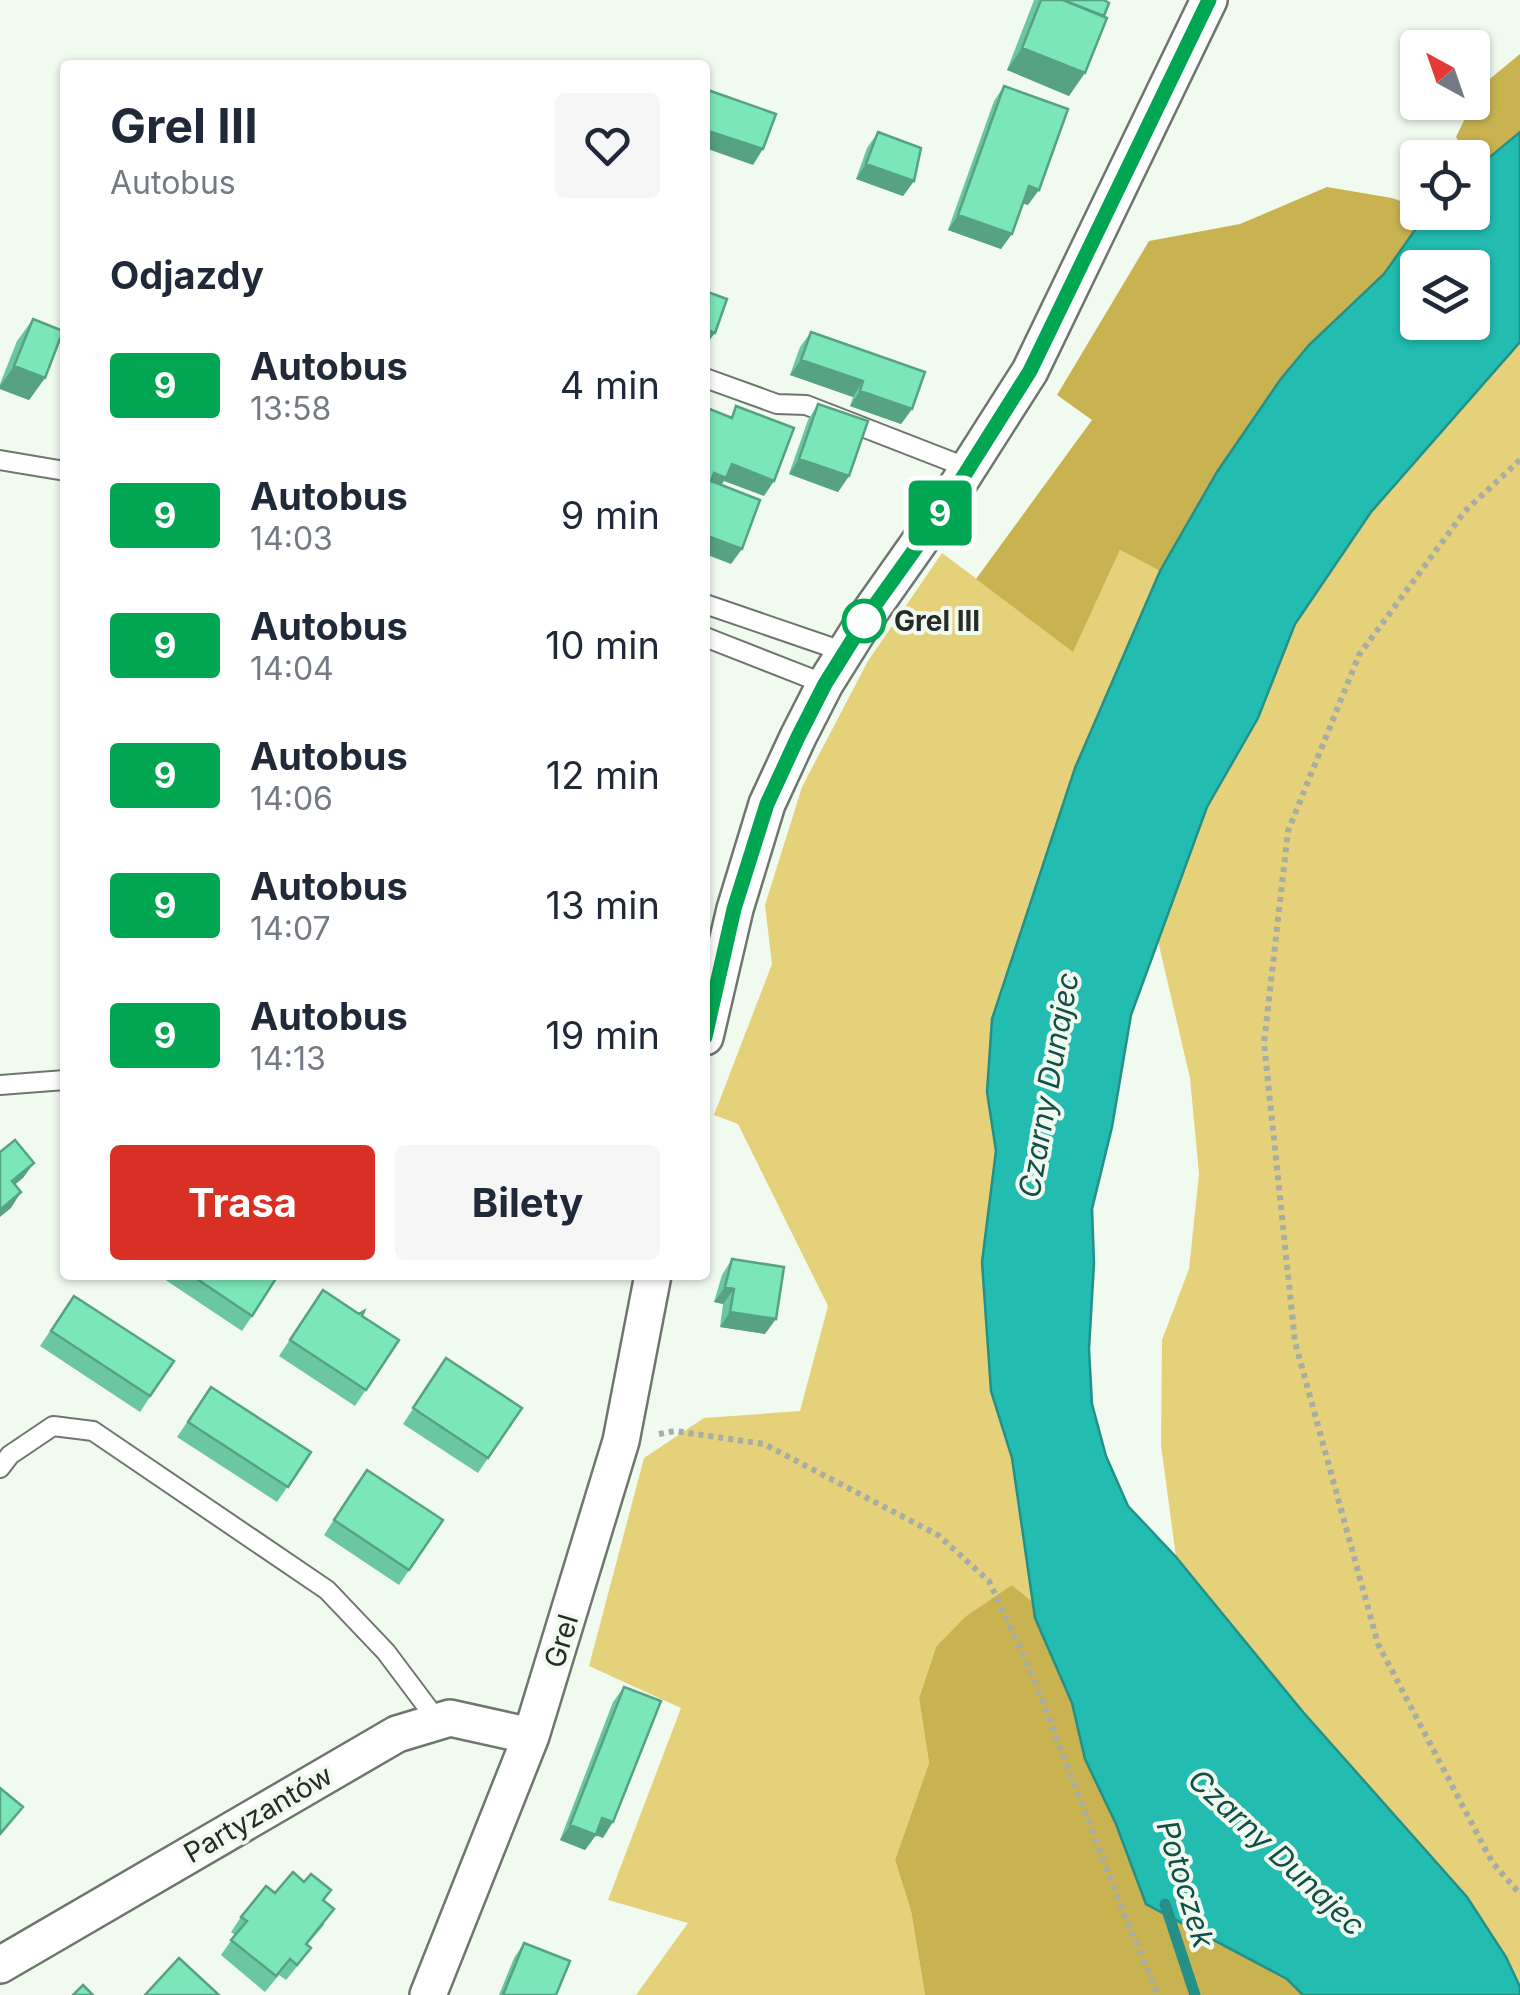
<!DOCTYPE html>
<html lang="pl">
<head>
<meta charset="utf-8">
<style>
  body { margin:0; font-family:Inter,sans-serif; background:#f6f6f7; color:#1f2937; height:100vh; display:flex; flex-direction:column; font-size:38px; white-space:nowrap }
  * { box-sizing:border-box; margin:0 }
  p { font-size:32px; color:#747a83 }
  .icon { flex:none; width:55px; height:55px; fill:none; stroke:currentColor; stroke-width:2; stroke-linecap:round; stroke-linejoin:round }
  .map { position:relative; flex:1; overflow:hidden }
  .sheet { position:absolute; left:60px; top:60px; width:650px; height:1220px; display:flex; flex-direction:column; background:#fff; border-radius:10px; box-shadow:0 2px 8px #0004 }
  .sheet>* { flex:none }
  .badge { padding:0 20px; border-radius:8px; font-size:35px; line-height:65px }
  .needle { width:65px; rotate:320deg }
  .controls { position:absolute; left:1400px; top:30px; display:grid; gap:20px }
  .controls a { display:grid; place-items:center; width:90px; height:90px; border-radius:10px; background:#fff; box-shadow:0 2px 8px #0004; font-size:50px }
  .map>.badge { position:absolute; translate:-50% -50%; box-shadow:0 0 0 5px #fff }
  h2 { padding:0 50px; font-size:38px; line-height:90px }
  .round { display:grid; place-items:center; flex:none; width:105px; height:105px; border-radius:10px; background:#f6f6f7 }
  .head { display:flex; align-items:center; justify-content:space-between; height:170px; padding:0 50px }
  h1 { font-size:48px; font-weight:700; line-height:75px }
  .action { display:flex; gap:20px; margin-top:auto; padding:20px 50px }
  .action a { flex:1; height:115px; border-radius:10px; background:#d93025; color:#fff; font-size:40px; font-weight:700; line-height:115px; text-align:center }
  .action a+a { background:#f6f6f7; color:#1f2937 }
  ul { padding:0; list-style:none }
  li { display:flex; align-items:center; gap:30px; height:130px; padding:0 50px }
  li div { flex:1 }
  li b { display:block; font-size:38px }
  li em { font-style:normal }
  li .badge { min-width:110px; font-weight:700; text-align:center }
  .map>svg:first-child { display:block }
  .green { fill:#e5d179 }
  .forest { fill:#c9b351 }
  .water { fill:#22bcb0; stroke:#249087; stroke-width:2.5; fill-rule:evenodd }
  .lines { fill:none; stroke-linecap:round; stroke-linejoin:round }
  .stream { stroke:#249087; stroke-width:11 }
  .lane-casing { stroke:#6e766d; stroke-width:22 }
  .street-casing { stroke:#6e766d; stroke-width:40 }
  .path { stroke:#a6aea5; stroke-width:6; stroke-dasharray:5 5; stroke-linecap:butt }
  .lane { stroke:#fff; stroke-width:18 }
  .street { stroke:#fff; stroke-width:35 }
  .wall { fill:#6ac79f }
  .shaded-wall { fill:#56a282 }
  .building { fill:#7be7b9; stroke:#56a282; stroke-width:2.5 }
  .line-casing { stroke:#fff; stroke-width:22 }
  .line { stroke:#00a651; stroke-width:15 }
  .stop-dot { fill:#fff; stroke:#00a651; stroke-width:5 }
  .labels { text-anchor:middle; dominant-baseline:central; stroke-width:8; stroke-linejoin:round; paint-order:stroke }
  .stop-label { font-size:28px; font-weight:bold; fill:#272a26; stroke:#f0faef; text-anchor:start }
  .street-label { font-size:28px; fill:#272a26; stroke:#f0faef }
  .water-label { font-size:30px; font-style:italic; fill:#134f4a; stroke:#f0faef }
</style>
</head>
<body>
<div class="map">
<svg width="1520" height="1995" viewBox="0 0 1520 1995">
  <rect width="100%" height="100%" fill="#f0faef"/>
  <!-- green -->
  <path class="green" d="M1520 342V1987L1506 1957 1467 1897 1303 1712 1176 1557 1161 1445 1162 1340 1189 1269 1199 1174 1190 1078 1158 941 1207 807 1258 718 1295 624 1371 512Z
    M1120 550 1160 571 1075 768 1028 906 987 1092 996 1151 982 1262 991 1391 1012 1458 1034 1603 1012 1585 936 1647 919 1698 929 1763 895 1860 911 1911 925 1995H636L688 1923 608 1900 681 1708 589 1666 644 1458 704 1418 800 1411 828 1306 738 1124 714 1115 772 964 765 905 802 787 868 661 942 553 1073 651Z"/>
  <!-- forest -->
  <path class="forest" d="M1520 54V132L1476 168 1472 158 1469 157 1456 137 1480 87Z
    M1327 187 1392 198 1417 207 1418 212 1427 213 1384 274 1309 345 1280 380 1217 472 1160 571 1120 550 1073 652 976 579 1092 420 1057 395 1149 241 1240 224Z
    M1012 1585 1034 1603 1035 1618 1072 1703 1085 1759 1116 1824 1146 1904 1287 1979 1303 1995H925L911 1911 895 1860 929 1763 919 1698 936 1647 965 1617Z"/>
  <!-- water -->
  <path class="water" d="M1520 132V342L1371 512 1295 624 1258 718 1207 807 1131 1015 1112 1127 1092 1209 1094 1263 1089 1349 1092 1404 1106 1456 1128 1506 1176 1557 1303 1712 1467 1897 1506 1957 1520 1987V1995H1303L1287 1979 1146 1904 1116 1824 1085 1759 1072 1703 1035 1618 1012 1458 991 1391 982 1262 996 1151 987 1092 992 1019 1075 768 1160 571 1217 472 1280 380 1309 345 1384 274 1427 213 1472 212 1473 171ZM1418 268H1472V322H1418Z"/>
  <g class="lines">
    <!-- stream -->
    <path class="stream" d="M1165 1904 1195 1995"/>
    <defs>
      <path id="lane" d="M705 378 777 404 806 405 968 468
        M0 460 65 471
        M705 604 845 652
        M705 637 825 684
        M0 1085 65 1080
        M0 1468 10 1455 53 1426 93 1431 327 1590 386 1652 437 1720"/>
      <path id="street" d="M705 1037 735 909 767 804 798 737 825 684 870 612 937 517 1030 371 1209 0
        M0 1965 397 1734 450 1718 531 1736
        M428 1995 531 1736 621 1441 653 1275"/>
    </defs>
    <!-- lane casing -->
    <use href="#lane" class="lane-casing"/>
    <!-- street casing -->
    <use href="#street" class="street-casing"/>
    <!-- path -->
    <path class="path" d="M1520 460 1465 511 1359 655 1288 831 1264 1043 1295 1342 1378 1644 1492 1862 1520 1894
      M659 1434 675 1431 764 1444 938 1535 989 1581 1032 1674 1124 1914 1158 1995"/>
    <!-- lane -->
    <use href="#lane" class="lane"/>
    <!-- street -->
    <use href="#street" class="street"/>
  </g>
  <!-- wall -->
  <path class="wall" d="M1034 0H1104L1069 96 1007 70Z
    M1004 86 1028 205 1023 203 1001 249 948 230 994 101Z
    M878 132 914 181 903 196 856 179 867 148Z
    M33 319 45 378 29 400 0 389V384L17 341Z
    M811 332 912 409 901 424 850 406 853 397 790 375 800 347Z
    M818 404 849 476 838 492 789 474 808 420Z
    M732 1259 765 1334 720 1327 723 1304 714 1302 722 1275Z
    M158 1275H267L252 1316 242 1331Z
    M323 1290 399 1340 355 1406 279 1356Z
    M74 1296 174 1361 140 1412 40 1346Z
    M446 1358 522 1408 478 1473 403 1424Z
    M211 1387 311 1452 277 1502 177 1437Z
    M356 1485 443 1520 399 1585 324 1535Z
    M624 1687 603 1838 596 1835 585 1850 560 1840 613 1702Z
    M304 1882 331 1890 324 1901V1925L307 1945 300 1963 286 1980 279 1975 265 1992 221 1955 235 1935 231 1932 241 1917 275 1893Z
    M524 1943 556 1995H499L514 1958Z"/>
  <!-- shaded-wall -->
  <path class="shaded-wall" d="M1022 48 1085 73 1069 96 1007 70Z
    M705 130 763 149 753 165 705 148Z
    M866 164 914 181 903 196 856 179Z
    M1029 186 1039 190 1028 205 1018 202Z
    M958 215 1012 234 1001 249 948 230Z
    M705 329 715 333 705 346Z
    M801 360 863 381 853 397 790 375Z
    M14 366 45 378 29 400 0 389V386Z
    M860 391 912 409 901 424 850 406Z
    M799 459 849 476 838 492 789 474Z
    M732 464 774 481 764 496 724 481 716 493 705 489 714 473Z
    M705 535 742 549 731 564 705 554Z
    M34 1163 23 1178 1 1196 12 1181Z
    M21 1192 11 1208 0 1217V1210Z
    M725 1287 734 1289 723 1304 714 1302Z
    M730 1312 776 1319 765 1334 720 1327Z
    M602 1818 613 1822 603 1838 596 1835 585 1850 560 1840 570 1825Z"/>
  <!-- building -->
  <path class="building" d="M1041 0H1063L1107 18 1085 73 1022 48Z
    M1063 0H1104L1109 3 1104 16Z
    M1004 86 1068 109 1039 190 1029 186 1012 234 958 215Z
    M705 89 776 114 763 149 705 130Z
    M878 132 921 148 914 181 866 164Z
    M705 291 727 299 715 333 705 329Z
    M33 319 63 331 45 378 14 366Z
    M811 332 925 372 912 409 860 391 863 381 801 360Z
    M818 404 868 421 849 476 799 459Z
    M736 406 794 428 774 481 732 464 726 478 714 473 711 481 760 500 742 549 705 535V407L732 418Z
    M15 1140 34 1163 12 1181 21 1192 0 1210V1152Z
    M732 1259 784 1267 776 1319 730 1312 734 1289 725 1287Z
    M191 1275H267L275 1280 252 1316Z
    M323 1290 359 1314 364 1311 362 1316 399 1340 366 1390 290 1340Z
    M74 1296 174 1361 150 1396 51 1331Z
    M446 1358 522 1408 488 1458 413 1408Z
    M211 1387 311 1452 288 1487 188 1422Z
    M367 1470 443 1520 409 1570 334 1520Z
    M624 1687 661 1701 613 1822 602 1818 596 1835 570 1825Z
    M0 1788 23 1807 0 1834Z
    M293 1872 304 1882 311 1874 331 1890 323 1900 334 1909 306 1944 311 1948 297 1965 290 1959 276 1976 231 1940 247 1921 241 1917 266 1886 275 1893Z
    M524 1943 570 1961 556 1995H503Z
    M179 1958 219 1995H145Z
    M83 1985 93 1995H73Z"/>
  <g class="lines">
    <defs>
      <path id="line" d="M705 1037 734 909 767 804 798 737 825 684 870 612 938 517 1030 371 1209 0"/>
    </defs>
    <!-- line casing -->
    <use href="#line" class="line-casing"/>
    <!-- line -->
    <use href="#line" class="line"/>
  </g>
  <!-- markers -->
  <circle class="stop-dot" cx="864" cy="621" r="20"/>
  <g class="labels">
    <!-- stop labels -->
    <g class="stop-label">
      <text x="894" y="621">Grel III</text>
    </g>
    <!-- street labels -->
    <g class="street-label">
      <text transform="translate(561 1641) rotate(-73)">Grel</text>
      <text transform="translate(258 1814) rotate(-30)">Partyzantów</text>
    </g>
    <!-- water labels -->
    <g class="water-label">
      <text transform="translate(1048 1085) rotate(-80)">Czarny Dunajec</text>
      <text transform="translate(1277 1852) rotate(43)">Czarny Dunajec</text>
      <text transform="translate(1186 1884) rotate(73)">Potoczek</text>
    </g>
  </g>
</svg>
<div class="controls">
<a><svg class="needle" viewBox="-14 -14 28 28"><path d="M0-13l5 13h-10z" fill="#e53935"/><path d="M0 13l5-13h-10z" fill="#747a83"/></svg></a>
<a><svg class="icon" aria-label="locate" viewBox="0 0 24 24"><circle cx="12" cy="12" r="6"/><path d="M12 2v4M12 18v4M2 12h4M18 12h4"/></svg></a>
<a><svg class="icon" aria-label="layers" viewBox="0 0 24 24"><path d="M12 4l9 5-9 5-9-5zM3 14l9 5 9-5"/></svg></a>
</div>
<b class="badge" style="left:940px;top:513px;background:#00a651;color:#fff">9</b>
<section class="sheet">
<div class="head"><div><h1>Grel III</h1><p>Autobus</p></div><a class="round"><svg class="icon" aria-label="heart" viewBox="0 0 24 24"><path d="M12 20l-8-8c-3-5 5-10 8-4 3-6 11-1 8 4z"/></svg></a></div>
<h2>Odjazdy</h2>
<ul>
<li><span class="badge" style="background:#00a651;color:#fff">9</span><div><b>Autobus</b><p>13:58</p></div><em>4 min</em></li>
<li><span class="badge" style="background:#00a651;color:#fff">9</span><div><b>Autobus</b><p>14:03</p></div><em>9 min</em></li>
<li><span class="badge" style="background:#00a651;color:#fff">9</span><div><b>Autobus</b><p>14:04</p></div><em>10 min</em></li>
<li><span class="badge" style="background:#00a651;color:#fff">9</span><div><b>Autobus</b><p>14:06</p></div><em>12 min</em></li>
<li><span class="badge" style="background:#00a651;color:#fff">9</span><div><b>Autobus</b><p>14:07</p></div><em>13 min</em></li>
<li><span class="badge" style="background:#00a651;color:#fff">9</span><div><b>Autobus</b><p>14:13</p></div><em>19 min</em></li>
</ul>
<div class="action"><a>Trasa</a><a>Bilety</a></div>
</section>
</div>
</body>
</html>
